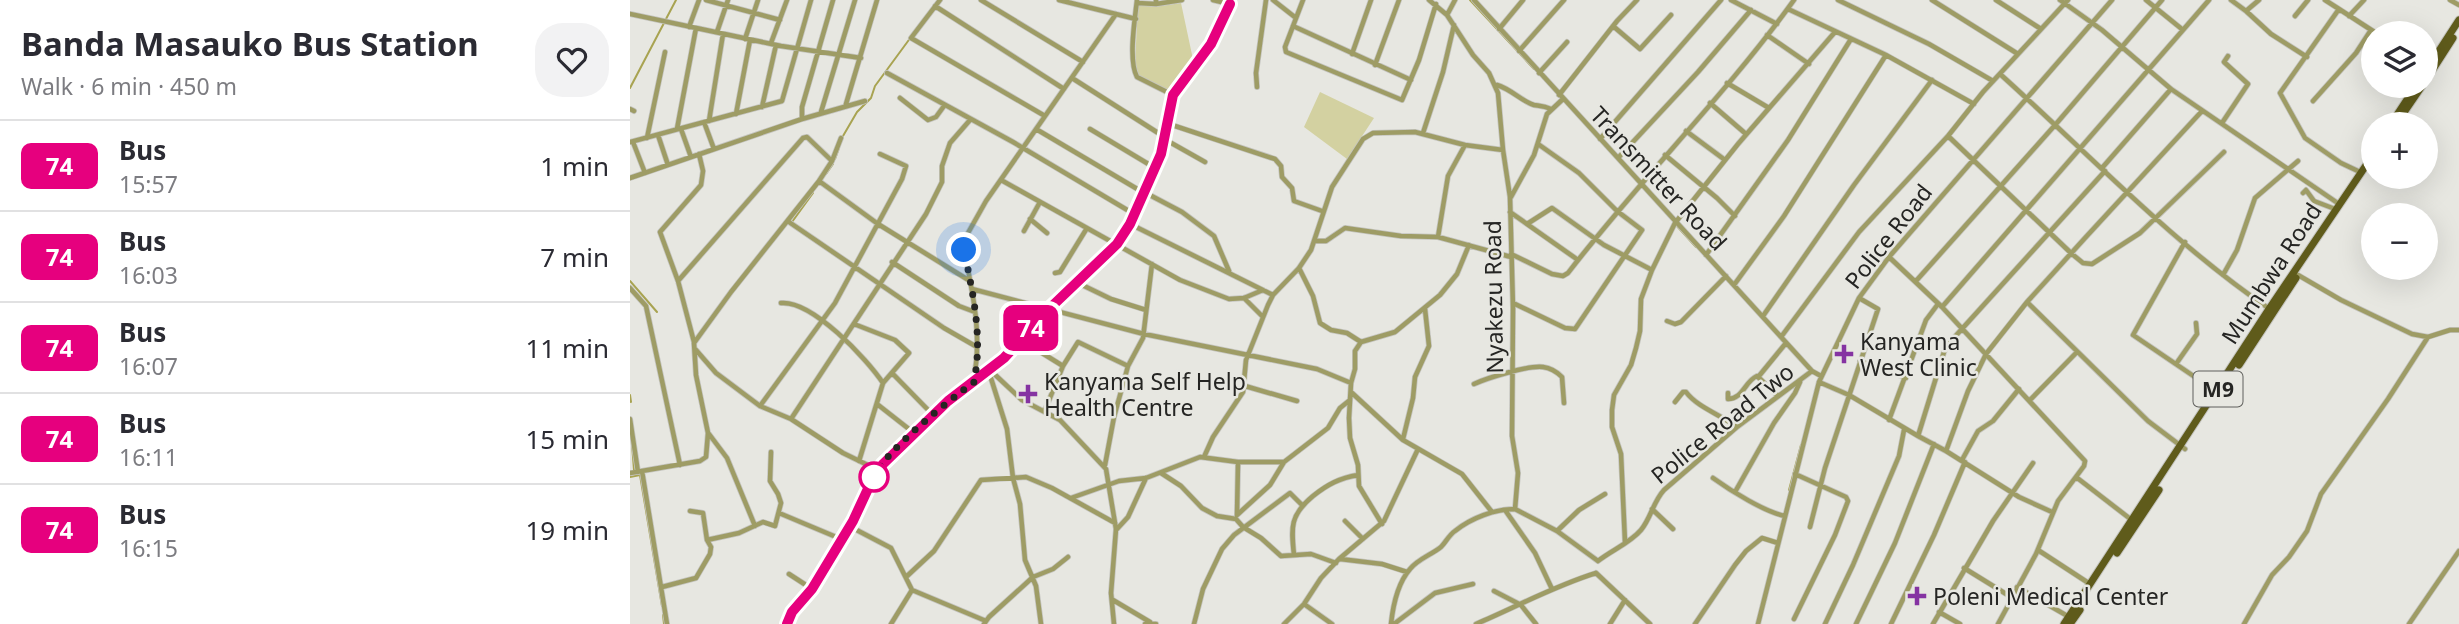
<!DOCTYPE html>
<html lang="en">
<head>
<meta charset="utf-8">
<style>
  body { margin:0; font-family:"Noto Sans",sans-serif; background:#f2f2f3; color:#2b2b33; height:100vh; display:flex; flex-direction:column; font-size:26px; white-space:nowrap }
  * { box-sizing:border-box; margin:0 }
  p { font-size:23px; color:#7c7c81 }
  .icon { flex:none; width:38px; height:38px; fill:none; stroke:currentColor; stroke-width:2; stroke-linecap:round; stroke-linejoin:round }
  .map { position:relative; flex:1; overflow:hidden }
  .details { display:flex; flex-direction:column; background:#fff; width:630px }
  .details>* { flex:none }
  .badge { padding:0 14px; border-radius:10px; font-size:24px; line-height:46px }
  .tools { position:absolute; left:1731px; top:21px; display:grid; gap:14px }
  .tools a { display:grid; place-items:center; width:77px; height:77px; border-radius:50%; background:#fff; box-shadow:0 7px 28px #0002; font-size:35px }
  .you { position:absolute; width:35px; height:35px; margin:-18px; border:5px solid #fff; border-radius:50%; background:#1a73e8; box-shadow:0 0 0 10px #1a73e833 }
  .map>.badge { position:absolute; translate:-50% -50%; box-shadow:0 0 0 4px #fff }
  .round { display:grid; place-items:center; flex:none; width:74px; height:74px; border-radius:28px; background:#f2f2f3 }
  .overview { display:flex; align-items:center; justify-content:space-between; height:119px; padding:0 21px }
  h1 { font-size:33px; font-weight:700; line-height:52px }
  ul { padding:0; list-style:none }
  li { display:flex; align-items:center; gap:21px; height:91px; padding:0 21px; border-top:2px solid #e1e1e2 }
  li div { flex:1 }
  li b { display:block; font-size:26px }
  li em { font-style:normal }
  li .badge { min-width:77px; font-weight:700; text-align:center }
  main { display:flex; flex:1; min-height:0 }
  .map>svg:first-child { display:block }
  .green { fill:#d3d1a1 }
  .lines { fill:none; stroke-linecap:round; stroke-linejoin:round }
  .stream { stroke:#a8a351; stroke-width:2 }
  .minor-casing { stroke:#c4c4bf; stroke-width:6 }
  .primary-casing { stroke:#c4c4bf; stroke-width:9 }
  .minor { stroke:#9e9c65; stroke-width:4.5 }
  .primary { stroke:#5f5b1b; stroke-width:7 }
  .line-casing { stroke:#fff; stroke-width:16 }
  .line { stroke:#e6007e; stroke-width:10 }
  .walk { stroke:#252523; stroke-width:7; stroke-dasharray:0 12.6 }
  .poi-dot { fill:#8533a2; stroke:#e7e7e1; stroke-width:2.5 }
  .stop-dot { fill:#fff; stroke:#e6007e; stroke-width:3.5 }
  .labels { text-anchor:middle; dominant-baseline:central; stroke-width:5; stroke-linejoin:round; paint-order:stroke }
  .shield { fill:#e7e7e1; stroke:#5f5f5c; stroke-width:2 }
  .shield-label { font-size:21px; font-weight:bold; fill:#252523 }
  .street-label { font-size:23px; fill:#252523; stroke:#e7e7e1 }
  .poi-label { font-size:23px; fill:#252523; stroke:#e7e7e1; text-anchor:start }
</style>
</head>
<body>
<main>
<section class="details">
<div class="overview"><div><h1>Banda Masauko Bus Station</h1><p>Walk · 6 min · 450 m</p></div><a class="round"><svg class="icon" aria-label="heart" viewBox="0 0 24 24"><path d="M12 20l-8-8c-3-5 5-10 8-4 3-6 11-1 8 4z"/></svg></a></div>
<ul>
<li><span class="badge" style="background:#e6007e;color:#fff">74</span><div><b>Bus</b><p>15:57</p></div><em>1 min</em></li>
<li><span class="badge" style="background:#e6007e;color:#fff">74</span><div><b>Bus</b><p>16:03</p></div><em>7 min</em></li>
<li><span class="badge" style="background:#e6007e;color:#fff">74</span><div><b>Bus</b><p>16:07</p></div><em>11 min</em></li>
<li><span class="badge" style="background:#e6007e;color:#fff">74</span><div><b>Bus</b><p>16:11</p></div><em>15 min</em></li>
<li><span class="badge" style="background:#e6007e;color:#fff">74</span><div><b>Bus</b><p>16:15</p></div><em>19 min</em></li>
</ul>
</section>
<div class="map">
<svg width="1829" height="624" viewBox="0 0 1829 624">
  <rect width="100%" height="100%" fill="#e7e7e1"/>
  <!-- green -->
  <path class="green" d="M551 3 564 64 543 94 509 76 505 63 508 5 531 6Z
    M690 92 744 118 717 159 674 127Z"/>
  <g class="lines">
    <!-- stream -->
    <path class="stream" d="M840 0 904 69
      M36 19 46 0
      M0 88 34 23
      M213 136 227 112 241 98 245 86 281 37
      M205 159 209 148
      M196 174 203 164
      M162 222 183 193
      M1046 225 1066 247
      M0 281 27 312
      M0 395 1 402
      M2 444 4 470
      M0 477 10 475 32 606
      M1159 490 1171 445
      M33 615 34 624"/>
    <defs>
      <path id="minor" d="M76 0 150 20
        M310 0 281 38 415 116
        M351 0 453 62
        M429 0 506 19
        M507 0C505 19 498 60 507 77L543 95
        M583 0 600 4
        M643 0 666 18
        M673 0 655 47 656 52 772 100 789 60 806 4
        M799 0 817 15 843 55 859 73 868 93 873 150 880 197 883 308 882 436 888 473 885 509 927 531 968 561
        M844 0 1182 371 1191 376
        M1101 0 1147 24
        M1208 0 1299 44 1363 81
        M1302 0 1388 54
        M1366 0 1411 29
        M1430 0 1472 30 1541 89 1709 204
        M1601 0 1616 11 1629 0
        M1695 0 1709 9 1650 93 1675 138 1711 163 1730 172
        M1820 0 1829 5
        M507 3 526 4V0
        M526 4 552 0
        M305 6 434 89
        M1158 9 1256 55 1344 104
        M1709 9 1746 33
        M1616 11 1641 34 1677 57
        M0 14 151 46 231 58
        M817 15 825 0
        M1665 16 1678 0
        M1719 16 1734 0
        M663 26 781 80
        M983 26 1010 49 1041 15
        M59 27 69 0
        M869 29 893 0
        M1553 30 1579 0
        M87 32 98 0
        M1137 35 1179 64
        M115 39 128 0
        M141 43 157 0
        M889 51 934 0
        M722 54 741 0
        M745 65 769 0
        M257 73 383 142 504 214
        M909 73 937 42
        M1370 74C1459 154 1542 243 1641 310
        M442 78 536 138
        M1097 83 1139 108
        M867 85C881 89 893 102 904 105 910 106 914 106 921 109
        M627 87 626 73 636 0
        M929 95 987 21 1007 0
        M270 98 298 120 306 117 314 106
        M1683 101 1726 53 1741 30
        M1080 103 1116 134
        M216 104 247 0
        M132 107 146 45
        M0 109 4 111
        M191 112 225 0
        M106 114 120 40
        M172 119V107L203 0
        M79 121 93 34
        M74 122 84 149
        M1592 123 1618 84 1594 62 1598 56
        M539 124 645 159 651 166 652 177 662 188 664 201 692 211
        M47 129 66 28
        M51 129 61 157
        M406 129 514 193
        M460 129 525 168
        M1056 131 1095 160
        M793 133 813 72 824 25
        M28 135 38 165
        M1318 136 1442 254 1453 263 1462 264 1510 233 1594 152
        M17 138 35 52
        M970 139 1091 0
        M536 140 575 162
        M0 142 152 101 181 0
        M3 142 15 173
        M1035 155 1087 198 1105 216
        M988 158 1068 72 1121 10
        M1472 168 1541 89
        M0 178 172 119 235 101
        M371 180 550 280 599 299 614 298 633 290
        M189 181 248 224 340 281
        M514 192 552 212 584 236 599 271
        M1673 193 1676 190 1684 201 1705 209
        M881 197 904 155 917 114 933 99
        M880 212 948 260
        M400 219 417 233
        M159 222 314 328 347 347
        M500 224 643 295
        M897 224 922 208 974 245 1022 270
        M394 231 410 202
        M808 237 818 176 835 145
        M684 241H696L715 228 771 236 808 237 881 257
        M1555 242 1503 335 1590 394
        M881 254 922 274 933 276 938 273C1010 179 1095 96 1164 0
        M1076 255 1158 140 1221 39
        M1259 257 1312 307 1455 461 1454 466 1428 501 1406 554 1368 624
        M262 262 329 306 345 312
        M669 268 683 296 690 323 701 330 717 333 731 342
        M425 273 430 272 457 228
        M1593 275 1607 250 1625 198 1668 161
        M1668 275 1711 300 1782 334 1798 337 1820 330H1829
        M48 281 173 138 177 137 202 161
        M1286 281 1426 124 1532 0
        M448 283 481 299 516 310
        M1104 285 1154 216 1256 55
        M0 288 16 306 50 465
        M342 289 514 334 687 369 721 383
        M614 298 632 316
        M1397 302 1518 421 1555 449
        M151 303C182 300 237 359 253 383
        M883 303 935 328 945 329 1012 230 987 211 949 173 908 144
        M1312 307 1553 30 1516 0
        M1133 316 1224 185 1302 80
        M1037 321 1045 324 1051 322 1096 276
        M224 324 265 340 279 353 253 383 229 461
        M1151 337 1229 232 1318 136 1353 92 1438 0
        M391 340 433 366 415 410
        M64 342 48 281 30 232 71 185 73 171 69 154
        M66 350 86 373 130 406 161 419 213 453 248 470
        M1230 361 1276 378
        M1546 364 1567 334 1566 323
        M433 366 448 342 498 366
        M360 370 392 400 430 420 476 469 486 529 481 593 484 624
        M359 372 377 429 383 478 390 504 395 560 406 586 411 624
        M263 374 303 415
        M1129 376 1156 343
        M343 382C353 337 343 294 334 250L338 233 356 201 486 14
        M1189 382 1219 395 1288 436 1314 352 1321 341 1475 171
        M844 384C857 378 899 365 913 367 921 368 927 372 932 377L934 403
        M615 386 667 401
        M721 392 773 440 832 474 862 512
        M1098 393V399C1113 399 1115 381 1127 376L1148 396
        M1400 400 1447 352
        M1045 402 1053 392H1056C1067 407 1091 415 1107 427
        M247 404 284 433
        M130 406 205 303 272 179 276 166 250 154
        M0 419 8 472
        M161 419 296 214 312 182V166L320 143 340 120
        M1259 420 1296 320 1308 304
        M79 434 97 458 125 526
        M1288 436 1316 451 1338 391 1356 354 1397 302 1455 238 1572 111
        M773 439 783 398 785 377 799 346 795 309
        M1316 451 1389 497 1422 512
        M574 457 583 437 613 392 616 360 638 305 643 295 669 268 681 250 702 187 733 139 743 133 785 132 835 145 873 150
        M1332 460 1348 431 1363 421 1389 389
        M475 465 484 417 498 366 513 338 522 264
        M12 471 37 624
        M0 473 70 461 76 457 78 433 66 375 64 343 101 292 189 181 202 161 211 138
        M531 473 551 486 572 508 587 516 606 519 613 527 631 538 651 556 681 554 706 563
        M1446 477 1503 521
        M1083 478C1101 491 1135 512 1155 516
        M1105 492 1144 423 1165 393 1170 382
        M441 498 489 481 516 478 570 457 608 462H654
        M1022 509 1043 529
        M875 510 905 553 922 589
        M149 513 211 539
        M607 515 640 485 654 462 698 428 710 408 720 400
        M607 515 608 462
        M715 521 733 539
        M752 524 729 486 728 465 720 438 719 418 721 383 725 369V351L731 342 765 332 810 295 827 274 839 245
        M219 526 261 548 282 590 356 621
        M1180 527 1195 468 1248 309 1229 298
        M487 529 498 517 516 478
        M927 531 949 510 975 494
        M77 540 109 533 133 522 145 526 151 503 148 494 140 481 141 452
        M995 542 991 454 982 427V410L984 395 1001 365 1006 348 1010 331 1011 299 1022 270 1045 223 1108 144 1205 32
        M1408 550 1460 584
        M664 555C661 527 660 515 683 496 698 484 710 478 728 475
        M710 559 752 564 777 572
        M968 561C982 550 1000 543 1011 530 1021 518 1023 502 1034 490L1107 427 1182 371
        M1334 568 1381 597
        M966 573 1020 624
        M159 574 182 589
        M276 577 304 551 351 480 396 477 422 488 485 523
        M32 587 66 578 80 554 81 547 77 540 73 513 60 511
        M1387 587 1441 618
        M864 591 891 605 906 624
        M483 600 520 622
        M674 604 702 624
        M1309 612 1330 624
        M1164 619 1205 535 1218 501 1216 497 1165 474
        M157 624 162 612 182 589 223 521 243 478 253 464 318 401 374 358 419 309 487 244 500 224 531 154 543 95 581 44 602 0
        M261 624 282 590
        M354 624 359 617 403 577 423 569 438 557
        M515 624H526
        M564 624 573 589 592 549 604 535 660 493 672 505
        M654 624 674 604 691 578 709 559 754 521 788 449
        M761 624C763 605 767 584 780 569 788 559 801 555 811 547 816 542 819 535 825 531 841 518 865 509 885 509
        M764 624 805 593 843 584
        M846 624C886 607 924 586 966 573
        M980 624 995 600
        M1065 624 1105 565 1116 551 1132 538 1148 543
        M1128 624 1189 382 1229 298 1259 257 1482 0
        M1195 624 1223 565 1269 456 1274 430
        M1226 624 1265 543 1304 444
        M1261 624 1304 535 1335 462
        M1303 624 1363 521 1403 463
        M1614 624 1642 575 1659 557 1677 531 1691 494 1758 399 1798 337
        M1779 624 1829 551"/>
      <path id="primary" d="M1796 71 1829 20
        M1796 80 1823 38
        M1761 124 1786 86
        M1766 124 1792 86
        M1609 365 1666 278
        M1487 553 1529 490
        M1434 624 1639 309 1743 155
        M1440 624 1450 610"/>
    </defs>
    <!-- minor casing -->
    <use href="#minor" class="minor-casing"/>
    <!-- primary casing -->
    <use href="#primary" class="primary-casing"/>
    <!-- minor -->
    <use href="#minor" class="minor"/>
    <!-- primary -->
    <use href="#primary" class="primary"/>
  </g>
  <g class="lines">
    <defs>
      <path id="line" d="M157 624 162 612 182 589 223 521 243 478 253 464 318 401 374 358 419 309 487 244 500 224 531 154 543 95 581 44 600 4"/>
    </defs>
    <!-- line casing -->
    <use href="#line" class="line-casing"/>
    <!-- line -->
    <use href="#line" class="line"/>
    <!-- walk -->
    <path class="walk" d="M244 477C253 453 319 400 344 382 353 337 343 294 334 250"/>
  </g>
  <!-- markers -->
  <g class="poi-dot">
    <path d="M1210.5 343.5h7v7h7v7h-7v7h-7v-7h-7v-7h7z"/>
    <path d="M394.5 383.5h7v7h7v7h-7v7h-7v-7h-7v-7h7z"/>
    <path d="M1283.5 585.5h7v7h7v7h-7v7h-7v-7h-7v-7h7z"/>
  </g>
  <circle class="stop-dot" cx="244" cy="477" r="14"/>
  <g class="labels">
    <!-- shield labels -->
    <rect class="shield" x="1563.5" y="371.5" width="49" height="35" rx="5"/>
    <g class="shield-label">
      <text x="1588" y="389">M9</text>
    </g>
    <!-- street labels -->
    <g class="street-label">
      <text transform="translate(1029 178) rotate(47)">Transmitter Road</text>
      <text transform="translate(1258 236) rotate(-52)">Police Road</text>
      <text transform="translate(1641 273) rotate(-57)">Mumbwa Road</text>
      <text transform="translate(863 297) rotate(-91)">Nyakezu Road</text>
      <text transform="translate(1092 423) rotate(-39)">Police Road Two</text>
    </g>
    <!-- poi labels -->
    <g class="poi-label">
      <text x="1230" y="341">Kanyama<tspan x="1230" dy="26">West Clinic</tspan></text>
      <text x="414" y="381">Kanyama Self Help<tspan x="414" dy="26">Health Centre</tspan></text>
      <text x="1303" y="596">Poleni Medical Center</text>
    </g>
  </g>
</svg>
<div class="tools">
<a><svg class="icon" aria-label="layers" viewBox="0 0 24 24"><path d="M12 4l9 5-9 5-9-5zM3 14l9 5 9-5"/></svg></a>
<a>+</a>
<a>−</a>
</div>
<div class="you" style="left:334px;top:250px"></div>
<b class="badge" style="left:401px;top:328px;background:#e6007e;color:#fff">74</b>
</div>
</main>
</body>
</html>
